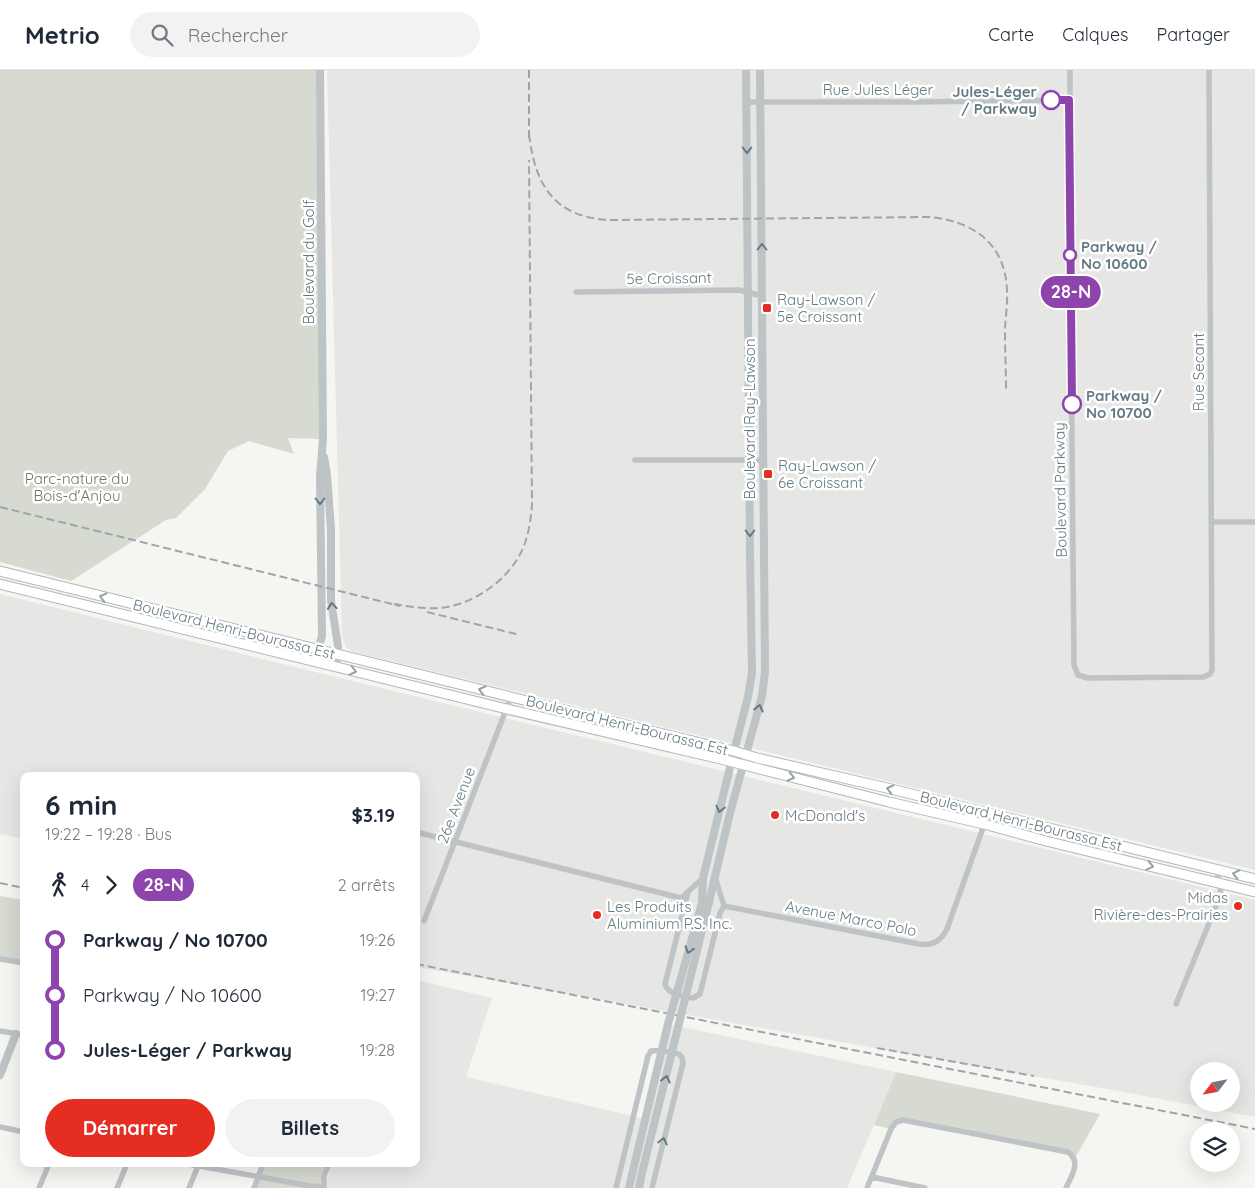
<!DOCTYPE html>
<html lang="fr">
<head>
<meta charset="utf-8">
<style>
  body { margin:0; font-family:Quicksand,sans-serif; background:#f2f2f3; color:#1f2937; height:100vh; display:flex; flex-direction:column; font-size:19px; white-space:nowrap }
  * { box-sizing:border-box; margin:0 }
  p { font-size:16px; color:#747a83 }
  .icon { flex:none; width:28px; height:28px; fill:none; stroke:currentColor; stroke-width:2; stroke-linecap:round; stroke-linejoin:round }
  .map { position:relative; flex:1; overflow:hidden }
  .sheet { position:absolute; left:20px; top:702px; width:400px; height:395px; display:flex; flex-direction:column; background:#fff; border-radius:10px; box-shadow:0 5px 20px #0002 }
  .sheet>* { flex:none }
  .badge { padding:0 10px; border-radius:16px; font-size:18px; line-height:32px }
  .needle { width:32px; rotate:238deg }
  .controls { position:absolute; left:1190px; top:992px; display:grid; gap:10px }
  .controls a { display:grid; place-items:center; width:50px; height:50px; border-radius:50%; background:#fff; box-shadow:0 5px 20px #0002; font-size:25px }
  .map>.badge { position:absolute; translate:-50% -50%; box-shadow:0 0 0 2px #fff }
  .legs { display:flex; align-items:center; gap:8px; height:55px; padding:0 25px; font-size:16px }
  .legs p { margin-inline-start:auto }
  .headline { display:flex; align-items:center; justify-content:space-between; height:85px; padding:0 25px }
  h1 { font-size:28px; font-weight:700; line-height:38px }
  .button { display:flex; gap:10px; margin-top:auto; padding:10px 25px }
  .button a { flex:1; height:58px; border-radius:30px; background:#e52d22; color:#fff; font-size:20px; font-weight:700; line-height:58px; text-align:center }
  .button a+a { background:#f2f2f3; color:#1f2937 }
  ul { padding:0 25px; list-style:none }
  li { display:flex; align-items:center; gap:18px; height:55px; font-size:19px }
  li i { display:grid; place-items:center; width:8px; height:100%; margin:0 6px; background:currentColor }
  li i::after { content:''; width:12px; height:12px; margin:-6px; border:4px solid; border-radius:50%; background:#fff }
  li p { margin-inline-start:auto }
  li:first-child i { background:linear-gradient(#0000 50%,currentColor 0) }
  li:last-child i { background:linear-gradient(currentColor 50%,#0000 0) }
  header { display:flex; align-items:center; gap:30px; box-sizing:border-box; height:70px; padding:0 25px; background:#fff; border-bottom:1px solid #e0e1e3 }
  header strong { font-size:24px }
  nav { display:flex; gap:28px; margin-inline-start:auto; font-size:18px }
  .search { width:350px; height:45px; background:#f2f2f3; display:flex; align-items:center; gap:12px; box-sizing:border-box; padding:0 18px; border-radius:28px; color:#747a83; font-size:19px }
  .map>svg:first-child { display:block }
  .built { fill:#e6e6e5; fill-rule:evenodd }
  .green { fill:#d6dad0 }
  .lines { fill:none; stroke-linecap:round; stroke-linejoin:round }
  .primary-casing { stroke:#b1b7ba; stroke-width:11 }
  .minor { stroke:#bec3c6; stroke-width:5.5 }
  .tertiary { stroke:#bec3c6; stroke-width:8 }
  .primary { stroke:#fff; stroke-width:9 }
  .rail { stroke:#9da6aa; stroke-width:2; stroke-dasharray:8 4; stroke-linecap:butt }
  .tertiary-bridge { stroke:#bec3c6; stroke-width:8 }
  .oneway { stroke:#647a83 }
  .oneway2 { stroke:#92a2a8 }
  .line-1-casing { stroke:#fff; stroke-width:11 }
  .line-1 { stroke:#8e44ad; stroke-width:8 }
  .stop-1-dot { fill:#fff; stroke:#8e44ad; stroke-width:2.5 }
  .poi-dot { fill:#e52d22; stroke:#fff; stroke-width:2 }
  .labels { text-anchor:middle; dominant-baseline:central; stroke-width:5; stroke-linejoin:round; paint-order:stroke }
  .street-label { font-size:15px; fill:#647a83; stroke:#fff }
  .stop-label { font-size:15px; font-weight:bold; fill:#647a83; stroke:#fff; text-anchor:start }
  .poi-label { font-size:15px; fill:#647a83; stroke:#fff; text-anchor:start }
  .park-label { font-size:15px; fill:#6b7a63; stroke:#fff }
</style>
</head>
<body>
<header>
<strong>Metrio</strong>
<div class="search"><svg class="icon" aria-label="search" viewBox="0 0 24 24"><circle cx="10" cy="10" r="6"/><path d="M15 15l6 6"/></svg>Rechercher</div>
<nav><a>Carte</a><a>Calques</a><a>Partager</a></nav>
</header>
<div class="map">
<svg width="1255" height="1118" viewBox="0 0 1255 1118">
  <rect width="100%" height="100%" fill="#f5f5f1"/>
  <!-- built -->
  <path class="built" d="M327 0H1255V800L354 582 346 577 342 565Z
    M0 524 307 600 1255 830V1047L1113 1020 416 897V706H24V769L0 764ZM1199 1001H1231V1034H1199Z
    M416 910 492 928 466 1007 645 1049 668 954 896 1002 847 1118H325L332 1094H416Z"/>
  <!-- green -->
  <path class="green" d="M0 0H320L323 369 288 368 294 384 249 371 228 381 205 419 176 448 166 450 71 511 0 492Z
    M0 826 24 830V893L0 888Z
    M896 1002 1100 1044 1075 1088 1072 1085 903 1050 891 1059 874 1055Z
    M263 1094H329L325 1118H254Z"/>
  <g class="lines">
    <defs>
      <path id="primary" d="M0 501 511 627 734 681 757 688 887 718 1255 809
        M0 514 507 639 721 689 889 732 984 754 1046 771 1255 822"/>
    </defs>
    <!-- primary casing -->
    <use href="#primary" class="primary-casing"/>
    <!-- minor -->
    <path class="minor" d="M1070 0V149L1074 595 1078 605 1088 608 1203 607 1210 604 1212 600 1209 0
      M746 32H912L1069 30
      M576 222 739 220 762 226
      M635 390H764
      M1211 452H1255
      M416 762 681 828 703 808
      M688 822 665 914C668 925 683 926 693 928L700 924 720 843 724 836 715 807
      M724 836 919 874C933 876 941 871 947 859L988 744
      M424 851 511 627
      M0 889 24 893
      M1176 934 1221 824 1217 800
      M0 961 24 965
      M0 1057 24 1062
      M188 1094 310 1116 324 1117
      M872 1107 925 1118
      M39 1118 49 1094
      M117 1118 127 1094
      M189 1118 198 1096
      M254 1118 263 1094
      M324 1118V1106L329 1094
      M616 1118 648 986 651 981C656 980 677 982 680 985 683 987 682 990 683 993L652 1118
      M867 1118 891 1059 896 1052 903 1050 1068 1082C1082 1092 1071 1106 1066 1118"/>
    <!-- tertiary -->
    <path class="tertiary" d="M324 387 327 405 331 459V531L338 576 336 597
      M315 590 322 566 320 406 323 369 320 0
      M709 832 730 743 762 626 765 602 760 0
      M702 833 703 808 734 681 748 627 752 603 750 485 746 0
      M0 1005 16 964
      M629 1118 632 1105
      M639 1118 641 1107"/>
    <!-- primary -->
    <use href="#primary" class="primary"/>
    <!-- rail -->
    <path class="rail" d="M529 0V70
      M529 64C535 116 555 148 611 150L929 147C973 151 1005 173 1007 220 1008 234 1005 248 1005 262 1005 281 1006 300 1006 320
      M0 437 400 536
      M394 534C411 537 429 540 447 537 480 531 514 505 525 473 529 461 531 448 532 435L529 90
      M427 542 520 565
      M0 813 24 818
      M416 894 1255 1059
      M877 978 1034 1006"/>
    <!-- tertiary-bridge -->
    <path class="tertiary-bridge" d="M632 1105 668 954 702 833
      M641 1107 709 832"/>
  </g>
  <!-- one-way arrows -->
  <defs><path id="oneway-chevron" d="M-2-3.5L2.5 0L-2 3.5" fill="none" stroke-width="1.6" stroke-linecap="round" stroke-linejoin="round" transform="scale(1.25)"/></defs>
  <g class="oneway">
    <use href="#oneway-chevron" transform="translate(747 80) rotate(90)"/>
    <use href="#oneway-chevron" transform="translate(762 177) rotate(-90)"/>
    <use href="#oneway-chevron" transform="translate(320 431) rotate(90)"/>
    <use href="#oneway-chevron" transform="translate(750 463) rotate(90)"/>
    <use href="#oneway-chevron" transform="translate(332 536) rotate(-95)"/>
    <use href="#oneway-chevron" transform="translate(759 638) rotate(-76)"/>
    <use href="#oneway-chevron" transform="translate(720 739) rotate(103)"/>
    <use href="#oneway-chevron" transform="translate(689 880) rotate(106)"/>
    <use href="#oneway-chevron" transform="translate(666 1009) rotate(-76)"/>
    <use href="#oneway-chevron" transform="translate(663 1071) rotate(-77)"/>
  </g>
  <g class="oneway2">
    <use href="#oneway-chevron" transform="translate(103 527) rotate(-166)"/>
    <use href="#oneway-chevron" transform="translate(353 601) rotate(14)"/>
    <use href="#oneway-chevron" transform="translate(482 620) rotate(-166)"/>
    <use href="#oneway-chevron" transform="translate(791 707) rotate(14)"/>
    <use href="#oneway-chevron" transform="translate(890 719) rotate(-166)"/>
    <use href="#oneway-chevron" transform="translate(1150 796) rotate(13)"/>
    <use href="#oneway-chevron" transform="translate(1236 804) rotate(-167)"/>
  </g>
  <g class="lines">
    <defs>
      <path id="line-1" d="M1051 30H1069L1072 334"/>
    </defs>
    <!-- line-1 casing -->
    <use href="#line-1" class="line-1-casing"/>
    <!-- line-1 -->
    <use href="#line-1" class="line-1"/>
  </g>
  <!-- markers -->
  <g class="stop-1-dot">
    <circle cx="1051" cy="30" r="9"/>
    <circle cx="1070" cy="185" r="6"/>
    <circle cx="1072" cy="334" r="9"/>
  </g>
  <g class="poi-dot">
    <rect x="762" y="233" width="10" height="10" rx="2.5"/>
    <rect x="763" y="399" width="10" height="10" rx="2.5"/>
    <circle cx="775" cy="745" r="5"/>
    <circle cx="1238" cy="836" r="5"/>
    <circle cx="597" cy="845" r="5"/>
  </g>
  <g class="labels">
    <!-- street labels -->
    <g class="street-label">
      <text x="878" y="19">Rue Jules Léger</text>
      <text transform="translate(308 192) rotate(-90)">Boulevard du Golf</text>
      <text transform="translate(669 208) rotate(-1)">5e Croissant</text>
      <text transform="translate(1198 302) rotate(-90)">Rue Secant</text>
      <text transform="translate(749 349) rotate(-90)">Boulevard Ray-Lawson</text>
      <text transform="translate(1060 420) rotate(-91)">Boulevard Parkway</text>
      <text transform="translate(234 559) rotate(14)">Boulevard Henri-Bourassa Est</text>
      <text transform="translate(627 655) rotate(14)">Boulevard Henri-Bourassa Est</text>
      <text transform="translate(456 735) rotate(-69)">26e Avenue</text>
      <text transform="translate(1021 751) rotate(14)">Boulevard Henri-Bourassa Est</text>
      <text transform="translate(851 848) rotate(11)">Avenue Marco Polo</text>
    </g>
    <!-- stop labels -->
    <g class="stop-label">
      <text x="1037" y="21" text-anchor="end">Jules-Léger<tspan x="1037" dy="17">/ Parkway</tspan></text>
      <text x="1081" y="176">Parkway /<tspan x="1081" dy="17">No 10600</tspan></text>
      <text x="1086" y="325">Parkway /<tspan x="1086" dy="17">No 10700</tspan></text>
    </g>
    <!-- poi labels -->
    <g class="poi-label">
      <text x="777" y="229">Ray-Lawson /<tspan x="777" dy="17">5e Croissant</tspan></text>
      <text x="778" y="395">Ray-Lawson /<tspan x="778" dy="17">6e Croissant</tspan></text>
      <text x="785" y="745">McDonald's</text>
      <text x="1228" y="827" text-anchor="end">Midas<tspan x="1228" dy="17">Rivière-des-Prairies</tspan></text>
      <text x="607" y="836">Les Produits<tspan x="607" dy="17">Aluminium P.S. Inc.</tspan></text>
    </g>
    <!-- park labels -->
    <g class="park-label">
      <text x="77" y="408">Parc-nature du<tspan x="77" dy="17">Bois-d'Anjou</tspan></text>
    </g>
  </g>
</svg>
<div class="controls">
<a><svg class="needle" viewBox="-14 -14 28 28"><path d="M0-13l5 13h-10z" fill="#e53935"/><path d="M0 13l5-13h-10z" fill="#747a83"/></svg></a>
<a><svg class="icon" aria-label="layers" viewBox="0 0 24 24"><path d="M12 4l9 5-9 5-9-5zM3 14l9 5 9-5"/></svg></a>
</div>
<b class="badge" style="left:1071px;top:222px;background:#8e44ad;color:#fff">28-N</b>
<section class="sheet">
<div class="headline"><div><h1>6 min</h1><p>19:22 – 19:28 · Bus</p></div><b>$3.19</b></div>
<div class="legs"><svg class="icon" aria-label="walk" viewBox="0 0 24 24"><circle cx="13" cy="4" r="2"/><path d="M13 8l-2 6 4 7M11 14l-3 7M7 12l3-4h3l4 4"/></svg>4<svg class="icon" aria-label="forward" viewBox="0 0 24 24"><path d="M9 5l7 7-7 7"/></svg><b class="badge" style="background:#8e44ad;color:#fff">28-N</b><p>2 arrêts</p></div>
<ul>
<li><i style="color:#8e44ad"></i><b>Parkway / No 10700</b><p>19:26</p></li>
<li><i style="color:#8e44ad"></i><span>Parkway / No 10600</span><p>19:27</p></li>
<li><i style="color:#8e44ad"></i><b>Jules-Léger / Parkway</b><p>19:28</p></li>
</ul>
<div class="button"><a>Démarrer</a><a>Billets</a></div>
</section>
</div>
</body>
</html>
